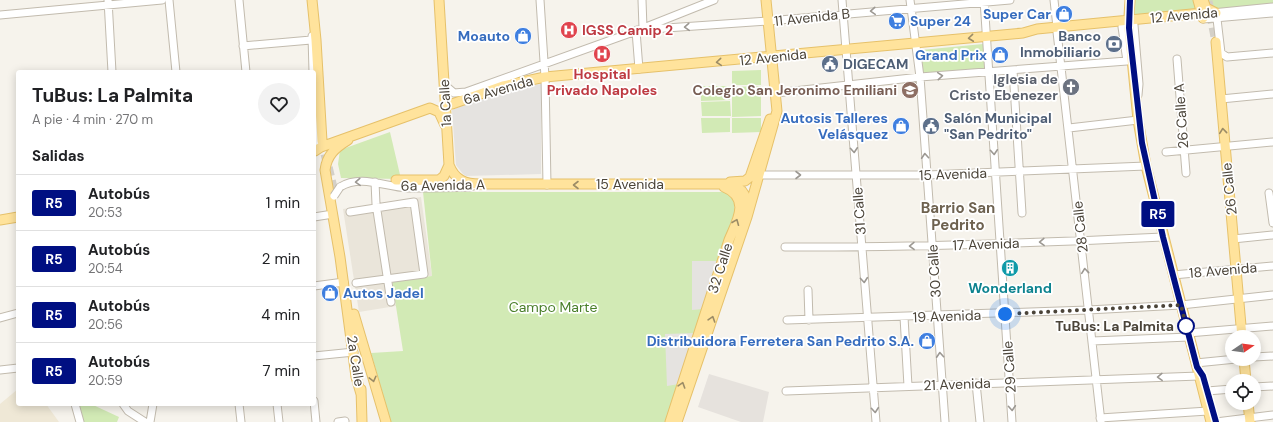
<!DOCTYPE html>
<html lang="es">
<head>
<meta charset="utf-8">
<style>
  body { margin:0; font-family:"DM Sans",sans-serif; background:#f2f2f2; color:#202124; height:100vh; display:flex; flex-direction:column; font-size:15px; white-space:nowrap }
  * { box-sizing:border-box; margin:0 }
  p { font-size:13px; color:#757577 }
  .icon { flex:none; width:22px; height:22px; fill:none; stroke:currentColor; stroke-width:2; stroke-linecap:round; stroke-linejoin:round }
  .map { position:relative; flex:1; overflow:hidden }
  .sheet { position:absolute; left:16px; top:70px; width:300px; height:336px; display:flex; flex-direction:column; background:#fff; border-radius:4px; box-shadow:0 2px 10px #0003 }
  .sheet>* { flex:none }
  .badge { padding:0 8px; border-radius:3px; font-size:14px; line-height:26px }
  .needle { width:26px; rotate:77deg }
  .buttons { position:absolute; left:1225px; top:330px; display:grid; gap:8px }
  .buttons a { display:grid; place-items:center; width:36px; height:36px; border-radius:50%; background:#fff; box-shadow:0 2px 10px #0003; font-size:20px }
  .you { position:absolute; width:20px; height:20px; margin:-10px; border:3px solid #fff; border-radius:50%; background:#1a73e8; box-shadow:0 0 0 6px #1a73e833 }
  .map>.badge { position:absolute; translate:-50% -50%; box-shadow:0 0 0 2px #fff }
  h2 { padding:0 16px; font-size:15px; line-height:36px }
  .round { display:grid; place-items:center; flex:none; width:42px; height:42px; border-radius:21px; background:#f2f2f2 }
  .summary { display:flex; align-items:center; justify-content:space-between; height:68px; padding:0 16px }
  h1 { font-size:19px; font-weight:700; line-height:30px }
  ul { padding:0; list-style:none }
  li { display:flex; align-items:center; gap:12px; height:56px; padding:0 16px; border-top:1px solid #e0e0e0 }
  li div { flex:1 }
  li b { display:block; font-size:15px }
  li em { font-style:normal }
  li .badge { min-width:44px; font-weight:700; text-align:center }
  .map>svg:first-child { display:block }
  .residential { fill:#eae5da }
  .industrial { fill:#e6e2dd }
  .education { fill:#efe8d6 }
  .green { fill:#d2eab5 }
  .parking { fill:#e5e3e0 }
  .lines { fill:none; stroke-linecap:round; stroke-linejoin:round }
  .major-tunnel { stroke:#d4d0c8; stroke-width:9; stroke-dasharray:9 4.5; stroke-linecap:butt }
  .minor-casing { stroke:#c2bbae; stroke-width:9 }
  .major-casing { stroke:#e6c16a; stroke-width:11 }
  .minor { stroke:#fff; stroke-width:7 }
  .major { stroke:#ffe39c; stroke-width:9 }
  .minor-bridge-casing { stroke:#c2bbae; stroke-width:9; stroke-linecap:butt }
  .minor-bridge { stroke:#fff; stroke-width:7 }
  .oneway { stroke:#9c9892 }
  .oneway2 { stroke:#9c8c66 }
  .line-casing { stroke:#fff; stroke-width:9 }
  .line { stroke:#000f82; stroke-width:6 }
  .walk { stroke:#4b4439; stroke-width:4; stroke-dasharray:0 7.2 }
  .stop-dot { fill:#fff; stroke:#000f82; stroke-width:2 }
  .labels { text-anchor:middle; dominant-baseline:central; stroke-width:3.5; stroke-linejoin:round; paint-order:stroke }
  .shop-label { font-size:14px; font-weight:bold; fill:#366cbe; stroke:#fff; text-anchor:end }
  .street-label { font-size:14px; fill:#4b4439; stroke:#fff }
  .health-label { font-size:14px; font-weight:bold; fill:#be3a42; stroke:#fff; text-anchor:start }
  .service-label { font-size:14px; font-weight:bold; fill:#4e5e75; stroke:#fff; text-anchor:start }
  .worship-label { font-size:14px; font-weight:bold; fill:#5b616d; stroke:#fff; text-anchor:end }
  .education-label { font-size:14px; font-weight:bold; fill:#785e54; stroke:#fff; text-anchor:end }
  .culture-label { font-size:14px; font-weight:bold; fill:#0d838f; stroke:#fff }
  .park-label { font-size:14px; fill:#4a7f2a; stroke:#fff }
  .stop-label { font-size:14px; font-weight:bold; fill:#4b4439; stroke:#fff; text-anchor:end }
  .neighbourhood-label { font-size:15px; font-weight:bold; fill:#6e6250; stroke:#fff }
</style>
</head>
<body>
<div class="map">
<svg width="1273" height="422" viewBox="0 0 1273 422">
  <rect width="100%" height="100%" fill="#f6f3ec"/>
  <!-- residential -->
  <path class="residential" d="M421 197 432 276 392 281 396 306 359 312 343 209Z"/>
  <!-- industrial -->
  <path class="industrial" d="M709 374 769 392 763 422H741L698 407Z"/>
  <!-- education -->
  <path class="education" d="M18 389V404H46L59 422H0V404Z"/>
  <!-- green -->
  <path class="green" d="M1133 0H1273V4L1131 18Z
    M983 44 985 70 923 75 921 50Z
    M761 70V85H732V71Z
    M701 86H730V100L701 101Z
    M761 86V116L732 117V87Z
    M730 101 731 116H702L701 102Z
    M701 118H730V132L702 133Z
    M732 118H761V132L732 133Z
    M390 132 401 179 341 178 338 164 340 150Z
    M423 192H724L733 197 735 210 666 422H391L371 353 403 351 392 281 432 276Z
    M78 404H91L119 417 117 422H84Z"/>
  <!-- parking -->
  <path class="parking" d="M541 84V174L466 176 463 174 456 165 452 110 502 89Z
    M692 261H718L703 309 692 310Z
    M695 333 679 384 667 386 665 334Z"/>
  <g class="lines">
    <!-- major-tunnel -->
    <path class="major-tunnel" d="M1208 1 1216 42
      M322 141 335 196"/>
    <defs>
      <path id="minor" d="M108 0 112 72
        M169 0 176 72
        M239 0 246 72
        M540 0 545 77 547 185
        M642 0 643 28
        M842 0 876 422
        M910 0 920 77 945 422
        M984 0 1012 422
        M1054 0 1057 27
        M1212 13 1273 7
        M0 15 162 0
        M1203 19 1273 13
        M1217 19 1221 53 1227 57 1273 53
        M1134 25 1139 84 1138 95
        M637 30 768 21 1010 0
        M636 31 639 69
        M1057 32 1101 422
        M312 36 313 72
        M243 46 311 40
        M1177 59 1186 173
        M1013 70 1022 213
        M444 81 447 87 454 93 466 92 636 31 714 0
        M314 89 318 145 315 151
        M776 93 920 77 1127 61 1122 27
        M1221 99 1273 94
        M1069 128 1138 120
        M1166 152 1273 142
        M759 175H927L1146 166
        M375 182 376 204 391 302
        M340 187C361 174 385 187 407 188 428 188 449 188 470 187L476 185
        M1269 193 1273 223
        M350 212 414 202 424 274 356 283
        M314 217 333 214
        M1233 239 1273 235
        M785 247C911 248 1037 243 1163 237
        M1173 275 1273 266
        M314 286 344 282
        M808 290 809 320
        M904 317 908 386
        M0 318 18 313
        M787 320 1088 310 1181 305 1273 295
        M1188 333 1273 326
        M1092 341 1189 337
        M314 356 354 352
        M1254 357 1273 356
        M1196 363 1236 359
        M0 370 18 368
        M976 383 980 422
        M1254 387 1273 386
        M786 391 1199 376
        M1207 391 1232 389
        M314 401 316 422
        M75 404 80 422
        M123 404 128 411 145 422
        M239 404 241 422
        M277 404 279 422
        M1211 406 1216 422
        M1100 418 1208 411
        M150 422 153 404
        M338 422 345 421
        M1216 422 1273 415"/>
      <path id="major" d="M312 0 316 40 322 141
        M439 0 449 165C455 180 465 184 480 184H726C746 187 748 198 747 217
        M1198 0 1203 18
        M1203 0 1206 8 1216 13
        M1129 16 1130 0
        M1129 28 1138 120 1146 166 1211 422
        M1216 42 1242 337
        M452 104 503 86 545 77 1023 33 1037 29 1202 13
        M348 140C335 148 327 155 325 170L340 257 356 377 361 394
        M315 151 321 147 430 108 439 112 445 125
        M396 180H439L444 176 449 165
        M730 182 745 181 750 177 770 119
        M0 220 18 217
        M354 314 386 422
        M1244 359 1246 381
        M361 389 362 422
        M1248 403 1250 422
        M670 422 729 240C737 221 751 198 724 187
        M677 422 747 217 777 111 766 0"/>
    </defs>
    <!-- minor casing -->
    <use href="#minor" class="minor-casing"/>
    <!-- major casing -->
    <use href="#major" class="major-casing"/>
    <!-- minor -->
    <use href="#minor" class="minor"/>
    <!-- major -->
    <use href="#major" class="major"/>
    <defs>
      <path id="minor-bridge" d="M334 196 340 187"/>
    </defs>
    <!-- minor-bridge casing -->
    <use href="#minor-bridge" class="minor-bridge-casing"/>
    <!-- minor-bridge -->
    <use href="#minor-bridge" class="minor-bridge"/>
  </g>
  <!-- one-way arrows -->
  <defs><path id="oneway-chevron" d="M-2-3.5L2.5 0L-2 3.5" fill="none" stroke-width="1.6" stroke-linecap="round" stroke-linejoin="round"/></defs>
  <g class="oneway">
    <use href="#oneway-chevron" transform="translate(873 11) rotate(176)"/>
    <use href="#oneway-chevron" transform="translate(687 27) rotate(176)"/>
    <use href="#oneway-chevron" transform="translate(940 76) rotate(-5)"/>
    <use href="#oneway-chevron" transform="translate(854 150) rotate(86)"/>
    <use href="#oneway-chevron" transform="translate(994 152) rotate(86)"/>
    <use href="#oneway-chevron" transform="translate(925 156) rotate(-94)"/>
    <use href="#oneway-chevron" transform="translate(798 175)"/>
    <use href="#oneway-chevron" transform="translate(358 182) rotate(177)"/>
    <use href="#oneway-chevron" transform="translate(1042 242) rotate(178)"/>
    <use href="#oneway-chevron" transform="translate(912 246) rotate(179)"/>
    <use href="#oneway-chevron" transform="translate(1085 271) rotate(-96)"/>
    <use href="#oneway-chevron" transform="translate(864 280) rotate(85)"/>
    <use href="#oneway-chevron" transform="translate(940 355) rotate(-94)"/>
    <use href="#oneway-chevron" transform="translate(1160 377) rotate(178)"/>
    <use href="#oneway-chevron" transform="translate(1012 408) rotate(86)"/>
    <use href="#oneway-chevron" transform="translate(875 410) rotate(85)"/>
  </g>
  <g class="oneway2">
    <use href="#oneway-chevron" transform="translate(971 38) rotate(174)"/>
    <use href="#oneway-chevron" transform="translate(719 62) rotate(175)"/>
    <use href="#oneway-chevron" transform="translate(1223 131) rotate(-96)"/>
    <use href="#oneway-chevron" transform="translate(576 185) rotate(180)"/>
    <use href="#oneway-chevron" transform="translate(736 222) rotate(-68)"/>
    <use href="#oneway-chevron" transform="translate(712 319) rotate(-72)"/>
    <use href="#oneway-chevron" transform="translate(373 379) rotate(76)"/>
    <use href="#oneway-chevron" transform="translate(682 385) rotate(-72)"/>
  </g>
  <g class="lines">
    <defs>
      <path id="line" d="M1130 0 1129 28 1142 143 1163 237 1197 367 1203 376 1216 422"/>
    </defs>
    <!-- line casing -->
    <use href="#line" class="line-casing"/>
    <!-- line -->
    <use href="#line" class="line"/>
    <!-- walk -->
    <path class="walk" d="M1005 314 1181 305 1186 326"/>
  </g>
  <!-- icons -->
  <defs>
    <symbol id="shop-disc" viewBox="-11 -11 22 22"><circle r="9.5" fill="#3f7fe0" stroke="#fff"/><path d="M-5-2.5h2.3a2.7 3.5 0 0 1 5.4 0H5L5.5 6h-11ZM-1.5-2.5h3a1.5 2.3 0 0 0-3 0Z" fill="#fff"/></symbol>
    <symbol id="supermarket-disc" viewBox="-11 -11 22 22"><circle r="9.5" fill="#3f7fe0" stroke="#fff"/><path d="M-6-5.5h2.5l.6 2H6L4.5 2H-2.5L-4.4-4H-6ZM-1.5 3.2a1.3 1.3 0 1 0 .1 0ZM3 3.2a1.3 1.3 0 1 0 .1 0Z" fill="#fff"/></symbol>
    <symbol id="hospital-disc" viewBox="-11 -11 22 22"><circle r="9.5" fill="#e0444e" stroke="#fff"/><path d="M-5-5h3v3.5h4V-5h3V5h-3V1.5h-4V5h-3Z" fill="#fff"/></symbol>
    <symbol id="bank-disc" viewBox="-11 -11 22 22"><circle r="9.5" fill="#5c6f8a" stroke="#fff"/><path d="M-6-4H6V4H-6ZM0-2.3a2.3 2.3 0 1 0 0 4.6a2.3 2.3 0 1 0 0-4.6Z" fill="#fff"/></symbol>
    <symbol id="civic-disc" viewBox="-11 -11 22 22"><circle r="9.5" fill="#5c6f8a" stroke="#fff"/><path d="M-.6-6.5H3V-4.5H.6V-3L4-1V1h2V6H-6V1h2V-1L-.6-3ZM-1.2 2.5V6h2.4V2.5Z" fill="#fff"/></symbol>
    <symbol id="church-disc" viewBox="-11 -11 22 22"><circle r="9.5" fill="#6b7280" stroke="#fff"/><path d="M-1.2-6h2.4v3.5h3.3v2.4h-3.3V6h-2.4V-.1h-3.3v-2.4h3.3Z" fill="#fff"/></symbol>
    <symbol id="school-disc" viewBox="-11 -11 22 22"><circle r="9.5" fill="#8d6e63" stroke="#fff"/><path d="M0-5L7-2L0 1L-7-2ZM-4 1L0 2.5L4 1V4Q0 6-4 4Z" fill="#fff"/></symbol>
    <symbol id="building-disc" viewBox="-11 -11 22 22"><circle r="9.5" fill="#0f9aa8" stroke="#fff"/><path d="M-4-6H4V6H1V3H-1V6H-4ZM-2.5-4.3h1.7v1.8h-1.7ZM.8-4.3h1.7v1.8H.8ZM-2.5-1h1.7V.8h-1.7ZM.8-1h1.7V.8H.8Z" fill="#fff"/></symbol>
  </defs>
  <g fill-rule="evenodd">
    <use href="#shop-disc" x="1054" y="4" width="20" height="20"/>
    <use href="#supermarket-disc" x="887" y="11" width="20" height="20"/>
    <use href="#hospital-disc" x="559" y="20" width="20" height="20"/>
    <use href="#shop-disc" x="513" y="26" width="20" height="20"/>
    <use href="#bank-disc" x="1104" y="34" width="20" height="20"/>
    <use href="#hospital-disc" x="592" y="44" width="20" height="20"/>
    <use href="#shop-disc" x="990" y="45" width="20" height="20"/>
    <use href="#civic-disc" x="820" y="54" width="20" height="20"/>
    <use href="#church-disc" x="1061" y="77" width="20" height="20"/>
    <use href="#school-disc" x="900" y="80" width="20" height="20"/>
    <use href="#shop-disc" x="891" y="116" width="20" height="20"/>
    <use href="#civic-disc" x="921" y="116" width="20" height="20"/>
    <use href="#building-disc" x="1000" y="258" width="20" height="20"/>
    <use href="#shop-disc" x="320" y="283" width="20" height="20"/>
    <use href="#shop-disc" x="917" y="331" width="20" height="20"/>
  </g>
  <!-- markers -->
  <circle class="stop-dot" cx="1186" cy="326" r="8"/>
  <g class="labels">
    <!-- shop labels -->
    <g class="shop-label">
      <text x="1051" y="14">Super Car</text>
      <text x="910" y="21" text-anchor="start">Super 24</text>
      <text x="510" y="36">Moauto</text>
      <text x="987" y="55">Grand Prix</text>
      <text x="888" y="118">Autosis Talleres<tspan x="888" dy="16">Velásquez</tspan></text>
      <text x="343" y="293" text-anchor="start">Autos Jadel</text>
      <text x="914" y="341">Distribuidora Ferretera San Pedrito S.A.</text>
    </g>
    <!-- street labels -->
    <g class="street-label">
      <text transform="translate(1184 15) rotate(-5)">12 Avenida</text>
      <text transform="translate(812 17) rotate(-6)">11 Avenida B</text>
      <text transform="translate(773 57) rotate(-6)">12 Avenida</text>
      <text transform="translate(498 90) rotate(-16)">6a Avenida</text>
      <text transform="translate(445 103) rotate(-93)">1a Calle</text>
      <text transform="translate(1181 116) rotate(-94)">26 Calle A</text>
      <text transform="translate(953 174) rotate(-2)">15 Avenida</text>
      <text x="630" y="184">15 Avenida</text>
      <text transform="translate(443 185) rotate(-1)">6a Avenida A</text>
      <text transform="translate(1229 189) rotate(-96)">26 Calle</text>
      <text transform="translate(859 211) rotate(-94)">31 Calle</text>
      <text transform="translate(1080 227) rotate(-96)">28 Calle</text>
      <text transform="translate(986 244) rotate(-2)">17 Avenida</text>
      <text transform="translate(720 268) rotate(-72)">32 Calle</text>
      <text transform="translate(1223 270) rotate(-5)">18 Avenida</text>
      <text transform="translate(934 271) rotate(-94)">30 Calle</text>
      <text transform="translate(947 316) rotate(-2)">19 Avenida</text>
      <text transform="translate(356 361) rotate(81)">2a Calle</text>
      <text transform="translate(1009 367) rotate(-94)">29 Calle</text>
      <text transform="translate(957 384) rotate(-2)">21 Avenida</text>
    </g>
    <!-- health labels -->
    <g class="health-label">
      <text x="582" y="30">IGSS Camip 2</text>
      <text x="602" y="74" text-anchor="middle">Hospital<tspan x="602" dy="16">Privado Napoles</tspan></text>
    </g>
    <!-- service labels -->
    <g class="service-label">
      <text x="1101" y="36" text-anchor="end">Banco<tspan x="1101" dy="16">Inmobiliario</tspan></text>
      <text x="843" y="64">DIGECAM</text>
      <text x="944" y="118">Salón Municipal<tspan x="944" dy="16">"San Pedrito"</tspan></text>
    </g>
    <!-- worship labels -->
    <g class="worship-label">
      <text x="1058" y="79">Iglesia de<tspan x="1058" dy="16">Cristo Ebenezer</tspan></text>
    </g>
    <!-- education labels -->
    <g class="education-label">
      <text x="897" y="90">Colegio San Jeronimo Emiliani</text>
    </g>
    <!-- culture labels -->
    <g class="culture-label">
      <text x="1010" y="288">Wonderland</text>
    </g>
    <!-- park labels -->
    <g class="park-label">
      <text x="553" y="307">Campo Marte</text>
    </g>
    <!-- stop labels -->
    <g class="stop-label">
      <text x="1174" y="326">TuBus: La Palmita</text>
    </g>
    <!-- neighbourhood labels -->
    <g class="neighbourhood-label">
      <text x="958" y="208">Barrio San<tspan x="958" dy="17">Pedrito</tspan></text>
    </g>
  </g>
</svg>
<div class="buttons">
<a><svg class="needle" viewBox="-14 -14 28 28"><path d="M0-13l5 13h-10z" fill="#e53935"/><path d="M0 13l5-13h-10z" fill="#757577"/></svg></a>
<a><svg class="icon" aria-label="locate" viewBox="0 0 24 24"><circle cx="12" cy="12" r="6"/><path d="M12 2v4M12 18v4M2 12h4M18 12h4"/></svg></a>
</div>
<div class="you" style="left:1005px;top:314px"></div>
<b class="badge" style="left:1158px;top:214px;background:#000f82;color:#fff">R5</b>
<section class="sheet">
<div class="summary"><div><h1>TuBus: La Palmita</h1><p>A pie · 4 min · 270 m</p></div><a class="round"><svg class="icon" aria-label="heart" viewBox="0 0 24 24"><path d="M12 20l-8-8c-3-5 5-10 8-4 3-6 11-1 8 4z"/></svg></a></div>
<h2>Salidas</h2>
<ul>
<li><span class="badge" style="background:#000f82;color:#fff">R5</span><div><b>Autobús</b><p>20:53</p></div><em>1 min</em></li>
<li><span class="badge" style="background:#000f82;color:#fff">R5</span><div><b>Autobús</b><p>20:54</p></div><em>2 min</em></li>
<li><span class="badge" style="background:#000f82;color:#fff">R5</span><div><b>Autobús</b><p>20:56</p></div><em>4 min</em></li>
<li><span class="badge" style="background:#000f82;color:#fff">R5</span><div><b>Autobús</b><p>20:59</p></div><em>7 min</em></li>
</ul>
</section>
</div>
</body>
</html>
